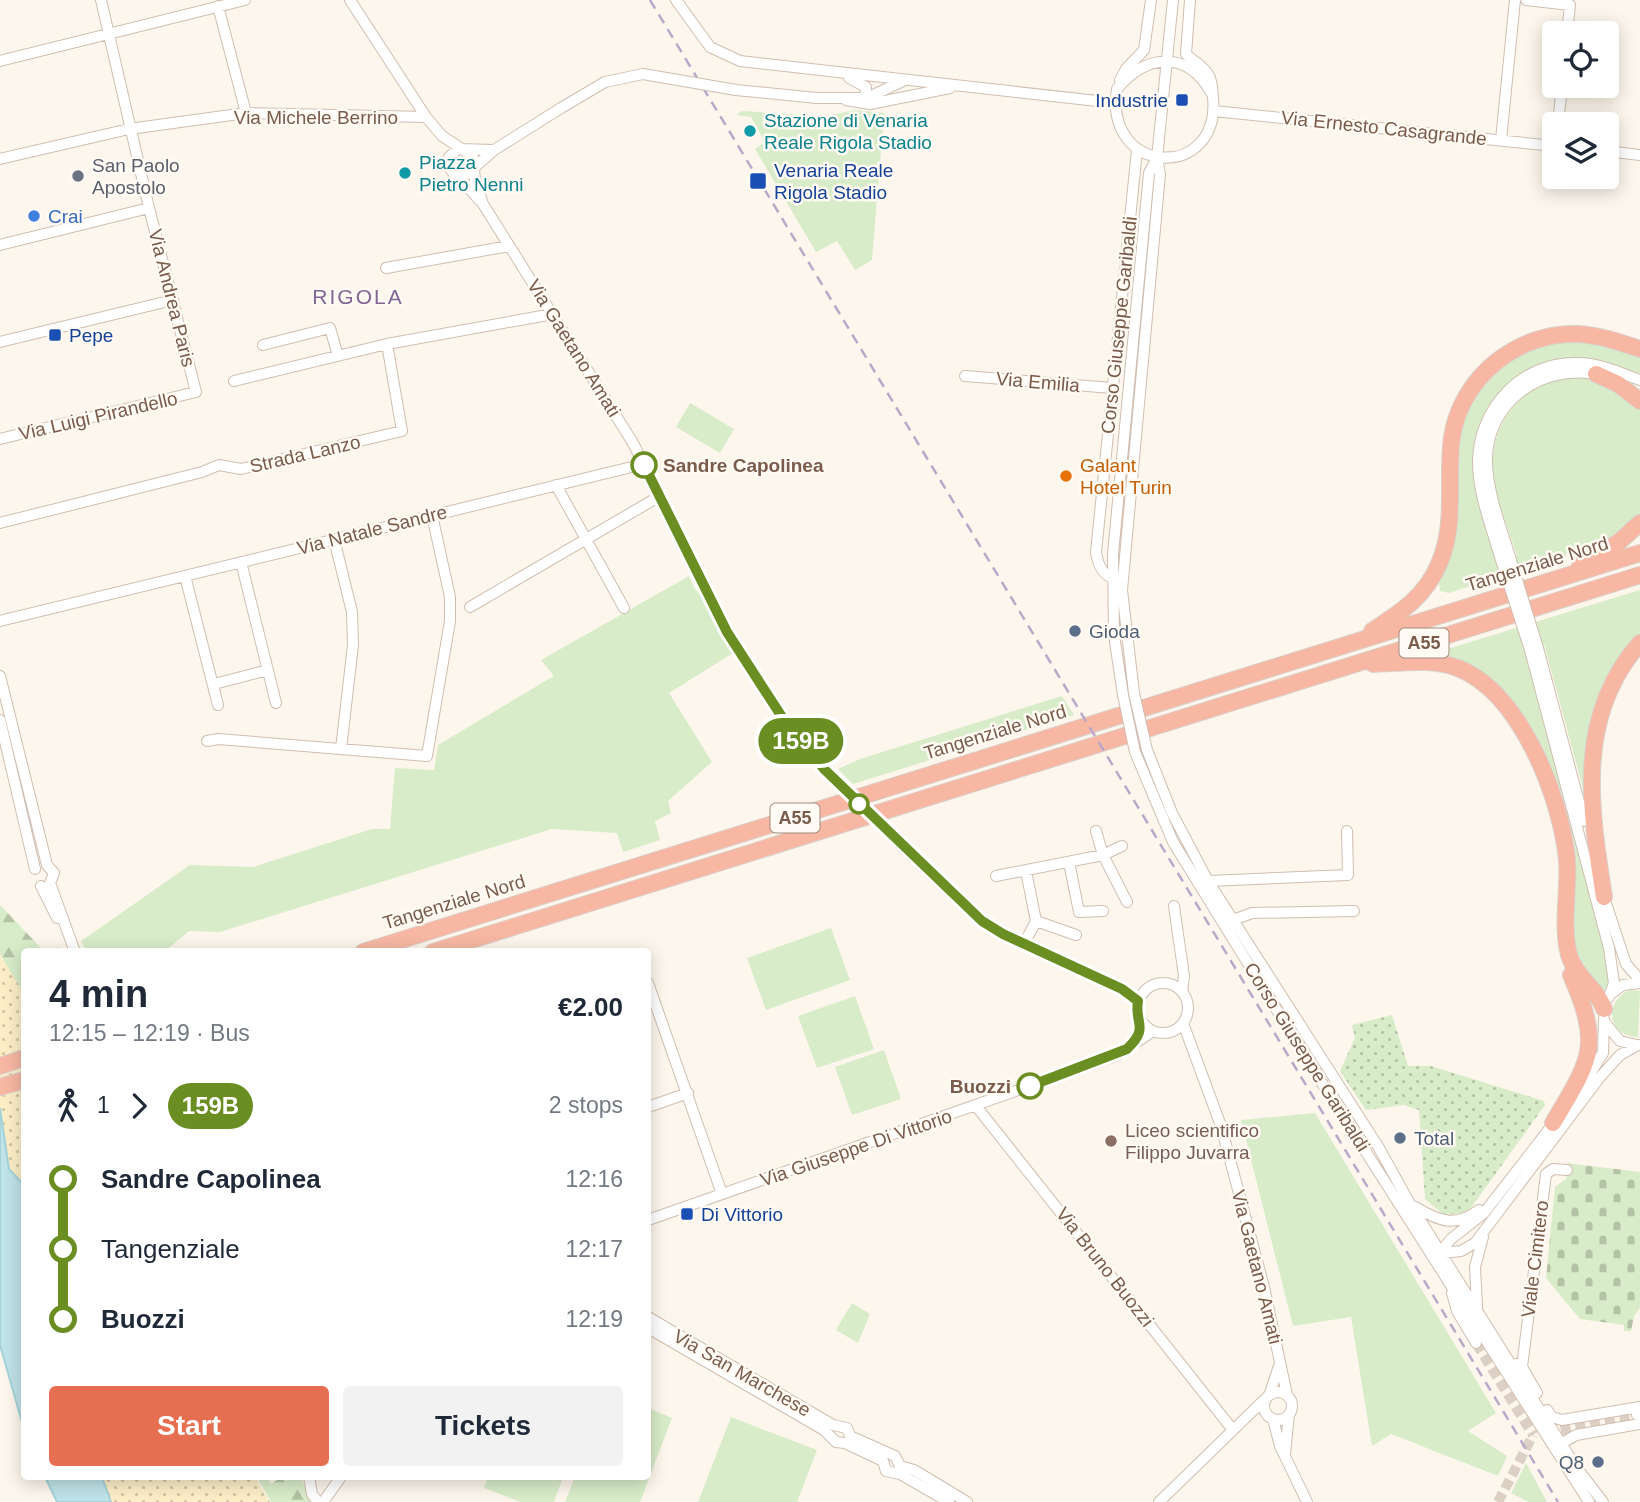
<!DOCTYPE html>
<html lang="en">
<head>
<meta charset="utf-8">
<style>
  body { margin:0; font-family:Helvetica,sans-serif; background:#f2f2f3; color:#1f2937; height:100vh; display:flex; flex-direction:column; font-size:26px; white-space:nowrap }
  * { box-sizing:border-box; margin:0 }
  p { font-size:23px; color:#747a83 }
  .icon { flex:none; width:38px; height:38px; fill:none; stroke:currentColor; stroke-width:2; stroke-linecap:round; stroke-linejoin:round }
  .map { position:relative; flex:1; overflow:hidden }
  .sheet { position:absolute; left:21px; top:948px; width:630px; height:532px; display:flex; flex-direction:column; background:#fff; border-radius:7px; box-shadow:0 4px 18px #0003 }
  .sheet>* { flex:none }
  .badge { padding:0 14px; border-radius:23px; font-size:24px; line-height:46px }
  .fabs { position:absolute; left:1542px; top:21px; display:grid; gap:14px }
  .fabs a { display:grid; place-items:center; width:77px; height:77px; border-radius:7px; background:#fff; box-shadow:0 4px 18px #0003; font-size:35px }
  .map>.badge { position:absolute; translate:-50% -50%; box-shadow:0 0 0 4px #fff }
  .legs { display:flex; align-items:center; gap:10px; height:77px; padding:0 28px; font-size:23px }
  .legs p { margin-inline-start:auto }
  .head { display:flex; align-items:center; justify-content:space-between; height:119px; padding:0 28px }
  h1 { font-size:38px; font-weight:700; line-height:52px }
  .primary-button { display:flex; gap:14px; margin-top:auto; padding:14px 28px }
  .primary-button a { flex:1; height:80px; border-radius:7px; background:#e76f51; color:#fff; font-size:28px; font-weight:700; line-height:80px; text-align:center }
  .primary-button a+a { background:#f2f2f3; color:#1f2937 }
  ul { padding:0 28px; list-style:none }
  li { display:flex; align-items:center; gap:24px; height:70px; font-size:26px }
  li i { display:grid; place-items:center; width:10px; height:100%; margin:0 9px; background:currentColor }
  li i::after { content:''; width:18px; height:18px; margin:-9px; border:5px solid; border-radius:50%; background:#fff }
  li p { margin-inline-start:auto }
  li:first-child i { background:linear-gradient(#0000 50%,currentColor 0) }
  li:last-child i { background:linear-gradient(currentColor 50%,#0000 0) }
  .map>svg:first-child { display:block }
  .green { fill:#d8ecc9 }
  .forest { fill:url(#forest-firs) }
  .sand { fill:url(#sand-dots) }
  .cemetery { fill:url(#cemetery-stones) }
  .garden { fill:url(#garden-dots) }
  .water { fill:#bfe3e8; stroke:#a5d3da; stroke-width:2 }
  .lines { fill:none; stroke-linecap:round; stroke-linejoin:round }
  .minor-tunnel { stroke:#dcd0c4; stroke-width:10; stroke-dasharray:10 5; stroke-linecap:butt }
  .minor-casing { stroke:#d1beb0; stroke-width:12 }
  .highway-casing { stroke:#dad1cd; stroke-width:18 }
  .minor { stroke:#fff; stroke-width:10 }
  .highway { stroke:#f7b7a3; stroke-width:16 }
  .rail { stroke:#b9a8c9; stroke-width:2.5; stroke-dasharray:10 7; stroke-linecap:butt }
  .minor-bridge-casing { stroke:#d1beb0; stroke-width:12; stroke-linecap:butt }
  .minor-bridge { stroke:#fff; stroke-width:10 }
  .line-1-casing { stroke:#fff; stroke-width:16 }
  .line-1 { stroke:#6b8e23; stroke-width:10 }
  .transit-dot { fill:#1a4fb4; stroke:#fffaf3; stroke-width:2.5 }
  .culture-dot { fill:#0f9aa8; stroke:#fffaf3; stroke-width:2.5 }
  .worship-dot { fill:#6b7280; stroke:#fffaf3; stroke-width:2.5 }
  .shop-dot { fill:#3f7fe0; stroke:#fffaf3; stroke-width:2.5 }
  .stop-1-dot { fill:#fff; stroke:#6b8e23; stroke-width:3.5 }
  .food-dot { fill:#e8710a; stroke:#fffaf3; stroke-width:2.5 }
  .service-dot { fill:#5c6f8a; stroke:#fffaf3; stroke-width:2.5 }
  .education-dot { fill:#8d6e63; stroke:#fffaf3; stroke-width:2.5 }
  .labels { text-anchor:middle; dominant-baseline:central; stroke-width:5; stroke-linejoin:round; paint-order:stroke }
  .shield { fill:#fffaf3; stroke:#a28b7f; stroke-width:2 }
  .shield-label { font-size:18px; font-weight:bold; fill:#7a5c4d }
  .transit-label { font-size:19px; fill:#164399; stroke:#fffaf3; text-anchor:start }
  .street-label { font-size:19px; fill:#7a5c4d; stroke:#fffaf3 }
  .culture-label { font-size:19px; fill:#0d838f; stroke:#fffaf3; text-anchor:start }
  .worship-label { font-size:19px; fill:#5b616d; stroke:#fffaf3; text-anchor:start }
  .shop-label { font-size:19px; fill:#366cbe; stroke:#fffaf3; text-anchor:start }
  .stop-label { font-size:19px; font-weight:bold; fill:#7a5c4d; stroke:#fffaf3; text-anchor:start }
  .food-label { font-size:19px; fill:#c56008; stroke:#fffaf3; text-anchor:start }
  .service-label { font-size:19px; fill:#4e5e75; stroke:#fffaf3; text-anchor:start }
  .education-label { font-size:19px; fill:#785e54; stroke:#fffaf3; text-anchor:start }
  .neighbourhood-label { font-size:21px; letter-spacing:2px; fill:#846695; stroke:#fffaf3 }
</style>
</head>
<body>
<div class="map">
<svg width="1640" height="1502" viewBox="0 0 1640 1502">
  <defs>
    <pattern id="forest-firs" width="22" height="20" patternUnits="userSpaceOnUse" patternTransform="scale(1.75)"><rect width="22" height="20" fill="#d8ecc9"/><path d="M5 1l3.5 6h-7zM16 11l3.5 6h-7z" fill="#b4c2a5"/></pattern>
    <pattern id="sand-dots" width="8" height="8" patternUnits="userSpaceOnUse" patternTransform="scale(1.75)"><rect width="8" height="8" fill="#fcefc7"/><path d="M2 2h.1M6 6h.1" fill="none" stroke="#d1c5a4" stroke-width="1.8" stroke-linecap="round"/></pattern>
    <pattern id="cemetery-stones" width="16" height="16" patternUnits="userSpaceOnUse" patternTransform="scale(1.75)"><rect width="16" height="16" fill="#d8ecc9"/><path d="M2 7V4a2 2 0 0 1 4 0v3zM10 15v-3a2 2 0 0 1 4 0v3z" fill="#b4c2a5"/></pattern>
    <pattern id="garden-dots" width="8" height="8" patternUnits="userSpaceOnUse" patternTransform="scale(1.75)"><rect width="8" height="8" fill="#d8ecc9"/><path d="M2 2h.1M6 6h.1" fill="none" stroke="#b4c2a5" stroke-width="1.8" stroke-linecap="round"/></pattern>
  </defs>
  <rect width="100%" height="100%" fill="#fdf6ec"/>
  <!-- green -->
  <path class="green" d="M854 110 884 113 872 260 855 270 837 241 816 252 755 149 765 142 751 117 737 115 742 111 828 116Z
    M1574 339 1640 354V374C1623 368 1606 361 1589 359 1527 351 1470 402 1473 464 1474 497 1487 531 1496 563L1517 556C1507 524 1491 490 1493 456 1496 406 1550 360 1601 381 1615 387 1630 399 1640 410V514L1604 542 1449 593 1440 591 1439 583 1454 542 1457 438 1476 389 1518 352Z
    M690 403 734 429 720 453 676 427Z
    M689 576 696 591 700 590 733 653 669 693 712 762 668 801 671 813 655 821 660 840 623 852 617 833 552 829 220 932 189 931 164 952H87L81 941 190 865 253 867 372 829H390L395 768 434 770 438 745 554 676 541 660Z
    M1640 590V637L1615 668 1585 796 1544 644 1524 650 1555 757 1607 960 1609 983 1603 992C1598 987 1591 983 1586 978 1560 946 1576 851 1564 806 1552 762 1515 708 1483 675 1469 659 1444 665 1431 654Z
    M1062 696 1074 715 853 784 838 769 860 759Z
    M831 928 850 980 766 1010 747 958Z
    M1630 990 1640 991 1638 1037C1607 1036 1603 1001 1630 990Z
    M855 996 874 1049 817 1068 798 1016Z
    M884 1050 901 1099 852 1115 835 1067Z
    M1315 1113 1496 1413 1468 1431 1507 1456 1498 1476 1391 1434 1372 1446 1351 1317 1293 1326 1241 1120Z
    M852 1303 870 1314 858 1343 836 1330Z
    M648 1408 672 1418 640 1502H565L575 1477H648Z
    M731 1417 817 1450 797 1502H698Z
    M1526 1463 1547 1502H1529L1511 1493Z
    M488 1477H563L554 1502H520L484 1488Z"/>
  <!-- forest -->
  <path class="forest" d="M0 905 43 950 59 947 63 952H24V994L0 962Z
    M257 1477H267L271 1484 282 1477H300L313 1502H271Z"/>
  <!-- sand -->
  <path class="sand" d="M0 954 24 994V1185L9 1169 0 1125Z
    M102 1477H255L270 1502H111Z"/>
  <!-- cemetery -->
  <path class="cemetery" d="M1567 1163 1640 1172V1308L1634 1316 1631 1331H1624V1325L1580 1319 1546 1278 1555 1187 1566 1179Z"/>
  <!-- garden -->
  <path class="garden" d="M1392 1015 1408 1066H1431L1544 1101 1545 1105 1468 1212 1444 1215 1425 1199 1419 1110 1404 1105 1366 1110 1340 1071 1355 1038 1352 1025Z"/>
  <!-- water -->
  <path class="water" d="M0 1108 9 1169 24 1185V1429L0 1345Z
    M45 1477H102L111 1502H57Z"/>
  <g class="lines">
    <!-- minor-tunnel -->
    <path class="minor-tunnel" d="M1476 1343 1533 1435
      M1546 1433 1637 1415
      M1498 1502 1533 1435"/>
    <defs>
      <path id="minor" d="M350 0 426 117 442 136 473 156 475 181 483 204 633 443 737 650 791 729 825 770
        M676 0 710 47 740 61 1115 103
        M1190 0 1186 54C1194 62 1204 66 1209 76 1213 84 1212 89 1213 97 1221 182 1103 176 1117 89 1147 53 1188 50 1212 94
        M1526 0 1570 5 1567 33
        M218 6 246 113
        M0 61 245 0
        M849 78 866 87V94L861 99
        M1120 80 1126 69 1144 50 1151 0
        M817 98H867L905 80
        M846 100 870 104 950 88
        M1214 111 1554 146
        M1558 124 1562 86
        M1501 140 1515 0
        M494 150 458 149 449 157 448 166 454 174H467L494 150 561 108
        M1606 151 1640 155
        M0 159 129 129 246 113 426 117
        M458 175 479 200
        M0 245 149 208
        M386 268 509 246
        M0 342 173 300
        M263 345 330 328 338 356
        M965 376 1112 388
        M234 381 387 344 553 314
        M0 439 196 392 149 208 101 0
        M556 485 624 608
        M0 523 202 472 219 465 241 469 402 431 387 344
        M334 539 352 612 353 645 341 749
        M1510 557C1501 527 1488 495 1487 463 1485 402 1543 362 1600 375
        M1501 560C1492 528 1478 495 1478 461 1479 407 1523 361 1578 363 1599 363 1620 373 1640 380
        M241 562 276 703
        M185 576 218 705
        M1117 580C1103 576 1098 566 1096 552L1137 150
        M470 607 660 496
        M0 621 644 464
        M1538 648 1584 821
        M1530 650 1609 948 1614 983 1609 997
        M0 676 47 865 54 873 50 883
        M214 684 268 670
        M1134 693 1122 590 1160 174 1157 158 1173 0
        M1123 695 1114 635 1113 554 1149 173 1157 158
        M0 720 35 869
        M207 741 218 739 427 756 450 621V597L432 515
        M1147 750 1172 813 1208 881 1379 1148 1410 1204 1508 1360 1576 1467 1603 1502
        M1135 752 1173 842 1322 1083 1589 1502
        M1096 831 1103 855 1127 902
        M905 850 969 911 997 931 1122 989 1138 1001
        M1069 862 1079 912 1103 911
        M996 876 1103 855 1122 846
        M1208 881 1348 875 1347 831
        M50 883 75 952
        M41 886 57 918
        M1602 891 1626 964 1640 980
        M1174 906 1184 976 1182 992
        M1233 920 1252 913 1354 911
        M1036 921 1076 935
        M1024 944 1036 921 1026 871
        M1138 1008a25 25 0 1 1 50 0a25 25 0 1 1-50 0Z
        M648 983 722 1194
        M1612 993 1623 985 1640 983
        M1183 1023 1221 1126 1264 1287 1287 1395
        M1606 1024 1620 1041 1637 1045
        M1576 1096 1603 1053 1604 1019
        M976 1106 1233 1430
        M648 1107 688 1093
        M1415 1207C1439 1221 1455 1228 1479 1210
        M648 1220 1118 1055 1153 1031
        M1442 1253 1461 1251 1475 1243 1600 1077 1620 1055 1638 1045
        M1437 1256 1451 1239 1484 1213 1557 1119
        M1452 1293 1457 1311 1476 1343
        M1477 1307 1475 1267 1483 1237
        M648 1317 833 1425 847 1428 850 1436
        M648 1328 824 1430 836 1442 845 1443 883 1461
        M1516 1364 1522 1367 1537 1393
        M1522 1367 1546 1174 1553 1169 1567 1170
        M1264 1406a14 14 0 1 1 28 0a14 14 0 1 1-28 0Z
        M1270 1393 1280 1363
        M1547 1410 1552 1417 1562 1420 1640 1407
        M1637 1415H1640
        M1273 1419 1280 1446 1307 1502
        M850 1436 895 1456 900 1466
        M1562 1443 1576 1435 1640 1424
        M1285 1454 1289 1414
        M883 1461 886 1471 900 1474 949 1502
        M900 1466 914 1470 967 1502
        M309 1477 312 1494 318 1502
        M323 1502 341 1477
        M1159 1502 1264 1400"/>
      <path id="highway" d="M1596 374 1618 384 1640 401
        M1580 566 1619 542 1640 523
        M1372 631C1401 612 1425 597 1439 564 1457 523 1446 480 1452 437 1461 377 1518 332 1577 334 1599 335 1619 342 1640 349
        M1373 664C1401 663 1432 658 1458 668 1521 693 1561 798 1567 860 1569 890 1562 921 1568 951 1573 976 1597 987 1604 1009
        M1604 897C1590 808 1575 716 1640 643
        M363 952 1640 553
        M433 952 1640 575
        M0 1066 24 1058
        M0 1087 24 1080
        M1553 1123C1591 1059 1602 1047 1571 975"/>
    </defs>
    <!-- minor casing -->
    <use href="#minor" class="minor-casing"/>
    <!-- highway casing -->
    <use href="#highway" class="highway-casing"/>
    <!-- minor -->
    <use href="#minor" class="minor"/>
    <!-- highway -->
    <use href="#highway" class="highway"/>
    <!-- rail -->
    <path class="rail" d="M650 0 1558 1502"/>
    <defs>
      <path id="minor-bridge" d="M561 108 605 82 643 74 736 90 817 98
        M1510 557 1538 648
        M1501 560 1530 650
        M1134 693 1147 750
        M1123 695 1135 752
        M825 770 905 850"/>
    </defs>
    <!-- minor-bridge casing -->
    <use href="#minor-bridge" class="minor-bridge-casing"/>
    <!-- minor-bridge -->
    <use href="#minor-bridge" class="minor-bridge"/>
  </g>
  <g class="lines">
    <defs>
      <path id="line-1" d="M644 465 727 632 782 717 825 770 982 921 1003 934 1122 989 1138 1001C1134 1024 1150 1027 1127 1049L1030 1086"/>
    </defs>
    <!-- line-1 casing -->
    <use href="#line-1" class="line-1-casing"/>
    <!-- line-1 -->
    <use href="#line-1" class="line-1"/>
  </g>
  <!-- markers -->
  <g class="transit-dot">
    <rect x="1175" y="93" width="14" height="14" rx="3.5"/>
    <rect x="749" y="172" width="18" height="18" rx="3.5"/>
    <rect x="48" y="328" width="14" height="14" rx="3.5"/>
    <rect x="680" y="1207" width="14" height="14" rx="3.5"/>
  </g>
  <g class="culture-dot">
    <circle cx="750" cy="131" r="7"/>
    <circle cx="405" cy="173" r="7"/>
  </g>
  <circle class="worship-dot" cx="78" cy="176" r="7"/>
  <circle class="shop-dot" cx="34" cy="216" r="7"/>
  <g class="stop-1-dot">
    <circle cx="644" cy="465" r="12"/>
    <circle cx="859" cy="804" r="9"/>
    <circle cx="1030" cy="1086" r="12"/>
  </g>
  <circle class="food-dot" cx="1066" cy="476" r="7"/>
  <g class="service-dot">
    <circle cx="1075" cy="631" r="7"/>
    <circle cx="1400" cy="1138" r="7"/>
    <circle cx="1598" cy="1462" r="7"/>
  </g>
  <circle class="education-dot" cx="1111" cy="1141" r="7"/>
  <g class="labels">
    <!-- shield labels -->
    <g class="shield">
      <rect x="1399.5" y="628.5" width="49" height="29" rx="5"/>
      <rect x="770.5" y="803.5" width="49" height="29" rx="5"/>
    </g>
    <g class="shield-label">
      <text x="1424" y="643">A55</text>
      <text x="795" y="818">A55</text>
    </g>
    <!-- transit labels -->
    <g class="transit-label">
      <text x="1168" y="100" text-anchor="end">Industrie</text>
      <text x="774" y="170">Venaria Reale<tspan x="774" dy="22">Rigola Stadio</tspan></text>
      <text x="69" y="335">Pepe</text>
      <text x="701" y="1214">Di Vittorio</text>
    </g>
    <!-- street labels -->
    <g class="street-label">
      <text x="316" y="117">Via Michele Berrino</text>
      <text transform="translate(1384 128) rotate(6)">Via Ernesto Casagrande</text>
      <text transform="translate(172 298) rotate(76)">Via Andrea Paris</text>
      <text transform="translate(1119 325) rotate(-84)">Corso Giuseppe Garibaldi</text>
      <text transform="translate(574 348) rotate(58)">Via Gaetano Amati</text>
      <text transform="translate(1038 382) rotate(5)">Via Emilia</text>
      <text transform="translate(98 416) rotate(-13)">Via Luigi Pirandello</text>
      <text transform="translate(305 454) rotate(-13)">Strada Lanzo</text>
      <text transform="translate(372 530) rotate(-14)">Via Natale Sandre</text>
      <text transform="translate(1537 564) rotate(-17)">Tangenziale Nord</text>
      <text transform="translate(995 732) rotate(-17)">Tangenziale Nord</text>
      <text transform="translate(454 902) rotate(-17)">Tangenziale Nord</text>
      <text transform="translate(1307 1057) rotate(58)">Corso Giuseppe Garibaldi</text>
      <text transform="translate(856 1148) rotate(-19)">Via Giuseppe Di Vittorio</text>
      <text transform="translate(1535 1259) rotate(-83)">Viale Cimitero</text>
      <text transform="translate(1105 1267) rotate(52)">Via Bruno Buozzi</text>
      <text transform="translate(1257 1267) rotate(76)">Via Gaetano Amati</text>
      <text transform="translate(742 1373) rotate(30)">Via San Marchese</text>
    </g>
    <!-- culture labels -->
    <g class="culture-label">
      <text x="764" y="120">Stazione di Venaria<tspan x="764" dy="22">Reale Rigola Stadio</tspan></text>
      <text x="419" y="162">Piazza<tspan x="419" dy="22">Pietro Nenni</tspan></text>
    </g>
    <!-- worship labels -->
    <g class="worship-label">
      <text x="92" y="165">San Paolo<tspan x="92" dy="22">Apostolo</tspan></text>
    </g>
    <!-- shop labels -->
    <g class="shop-label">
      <text x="48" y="216">Crai</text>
    </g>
    <!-- stop labels -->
    <g class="stop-label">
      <text x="663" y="465">Sandre Capolinea</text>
      <text x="1011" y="1086" text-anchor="end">Buozzi</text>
    </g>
    <!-- food labels -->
    <g class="food-label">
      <text x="1080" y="465">Galant<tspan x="1080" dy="22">Hotel Turin</tspan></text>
    </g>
    <!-- service labels -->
    <g class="service-label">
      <text x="1089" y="631">Gioda</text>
      <text x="1414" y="1138">Total</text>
      <text x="1584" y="1462" text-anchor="end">Q8</text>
    </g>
    <!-- education labels -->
    <g class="education-label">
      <text x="1125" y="1130">Liceo scientifico<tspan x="1125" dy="22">Filippo Juvarra</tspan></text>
    </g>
    <!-- neighbourhood labels -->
    <g class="neighbourhood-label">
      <text x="358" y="296">RIGOLA</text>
    </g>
  </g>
</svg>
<div class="fabs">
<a><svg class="icon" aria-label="locate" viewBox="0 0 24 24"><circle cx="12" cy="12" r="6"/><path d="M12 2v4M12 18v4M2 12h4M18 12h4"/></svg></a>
<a><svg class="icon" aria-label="layers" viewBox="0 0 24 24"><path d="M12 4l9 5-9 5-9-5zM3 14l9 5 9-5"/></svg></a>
</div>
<b class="badge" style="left:801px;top:741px;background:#6b8e23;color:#fff">159B</b>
<section class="sheet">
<div class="head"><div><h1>4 min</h1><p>12:15 – 12:19 · Bus</p></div><b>€2.00</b></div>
<div class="legs"><svg class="icon" aria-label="walk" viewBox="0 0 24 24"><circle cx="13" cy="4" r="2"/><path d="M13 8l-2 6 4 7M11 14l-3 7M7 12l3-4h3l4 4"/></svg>1<svg class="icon" aria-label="forward" viewBox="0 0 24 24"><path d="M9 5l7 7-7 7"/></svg><b class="badge" style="background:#6b8e23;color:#fff">159B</b><p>2 stops</p></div>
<ul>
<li><i style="color:#6b8e23"></i><b>Sandre Capolinea</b><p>12:16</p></li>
<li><i style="color:#6b8e23"></i><span>Tangenziale</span><p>12:17</p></li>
<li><i style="color:#6b8e23"></i><b>Buozzi</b><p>12:19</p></li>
</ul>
<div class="primary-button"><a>Start</a><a>Tickets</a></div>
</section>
</div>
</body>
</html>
